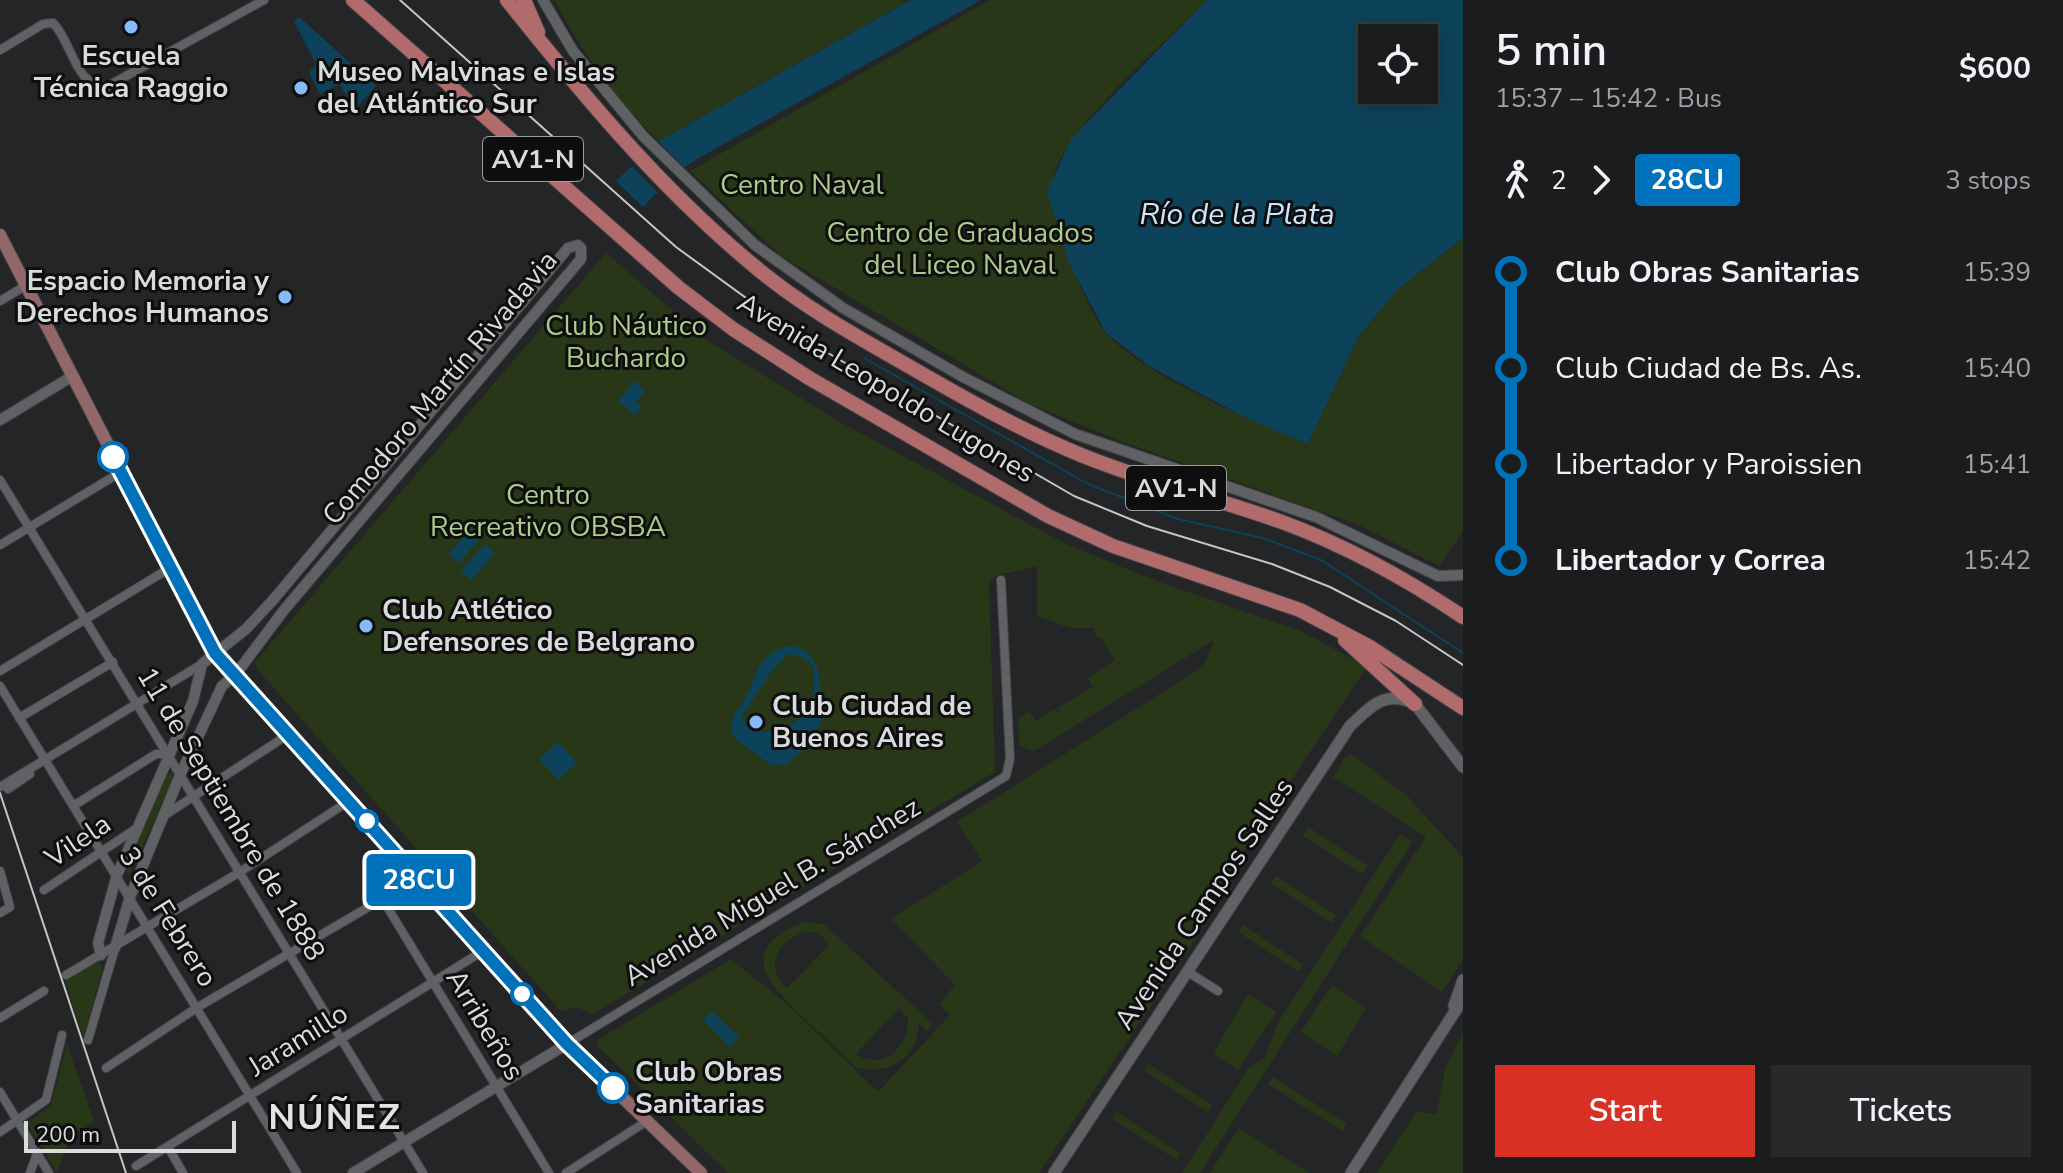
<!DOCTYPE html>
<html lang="en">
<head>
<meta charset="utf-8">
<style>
  body { margin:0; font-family:"Nunito Sans",sans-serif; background:#28292a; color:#f1f3f6; height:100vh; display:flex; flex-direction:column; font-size:30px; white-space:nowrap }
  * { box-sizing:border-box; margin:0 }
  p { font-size:26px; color:#a0a1a4 }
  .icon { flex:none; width:44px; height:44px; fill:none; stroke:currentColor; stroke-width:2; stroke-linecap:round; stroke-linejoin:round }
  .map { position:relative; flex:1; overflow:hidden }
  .sheet { display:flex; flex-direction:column; background:#1b1c1d; width:600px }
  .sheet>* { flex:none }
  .badge { padding:0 16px; border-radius:6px; font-size:28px; line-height:52px }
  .fabs { position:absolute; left:1358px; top:24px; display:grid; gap:16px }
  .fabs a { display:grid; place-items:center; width:80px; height:80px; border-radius:0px; background:#1b1c1d; box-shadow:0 4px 12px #0003,0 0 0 2px #393a3b; font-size:40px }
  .scale { position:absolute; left:24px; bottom:20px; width:212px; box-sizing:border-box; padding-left:8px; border:4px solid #dadbdc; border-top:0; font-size:22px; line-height:28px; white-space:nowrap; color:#dadbdc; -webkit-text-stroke:6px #0e0e0f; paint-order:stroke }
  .map>.badge { position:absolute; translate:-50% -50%; box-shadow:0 0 0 4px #fff }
  .legs { display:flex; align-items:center; gap:12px; height:88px; padding:0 32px; font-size:26px }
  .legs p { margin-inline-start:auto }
  .head { display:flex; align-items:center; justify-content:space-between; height:136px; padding:0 32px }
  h1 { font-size:44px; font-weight:600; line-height:60px }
  .button { display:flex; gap:16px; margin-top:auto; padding:16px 32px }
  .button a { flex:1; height:92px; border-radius:0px; background:#d93025; color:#fff; font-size:32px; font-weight:600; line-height:92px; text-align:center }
  .button a+a { background:#28292a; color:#f1f3f6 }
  ul { padding:0 32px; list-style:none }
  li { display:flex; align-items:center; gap:28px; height:96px; font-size:30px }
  li i { display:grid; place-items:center; width:12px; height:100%; margin:0 10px; background:currentColor }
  li i::after { content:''; width:20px; height:20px; margin:-10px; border:6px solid; border-radius:50%; background:#1b1c1d }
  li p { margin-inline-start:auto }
  li:first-child i { background:linear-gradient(#0000 50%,currentColor 0) }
  li:last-child i { background:linear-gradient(currentColor 50%,#0000 0) }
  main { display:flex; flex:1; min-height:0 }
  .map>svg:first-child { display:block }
  .green { fill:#293719; fill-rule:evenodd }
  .water { fill:#0d425b; fill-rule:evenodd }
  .pier { fill:#242527 }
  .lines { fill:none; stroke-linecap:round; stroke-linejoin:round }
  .stream { stroke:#0d425b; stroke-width:2 }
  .minor-casing { stroke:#424345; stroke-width:10 }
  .tertiary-casing { stroke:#424345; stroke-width:12 }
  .secondary-casing { stroke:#424345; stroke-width:13 }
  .primary-casing { stroke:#424345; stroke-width:14 }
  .motorway-casing { stroke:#424345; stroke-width:16 }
  .minor { stroke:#606164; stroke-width:8 }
  .tertiary { stroke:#606164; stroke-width:10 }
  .secondary { stroke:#606164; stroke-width:11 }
  .primary { stroke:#916769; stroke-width:12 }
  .motorway { stroke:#b26b6d; stroke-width:14 }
  .rail { stroke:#c4c5c6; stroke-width:2 }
  .line-1-casing { stroke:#fff; stroke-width:18 }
  .line-1 { stroke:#0072bc; stroke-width:12 }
  .poi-dot { fill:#86bbfb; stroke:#0e0e0f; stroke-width:3 }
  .stop-1-dot { fill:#fff; stroke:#0072bc; stroke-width:4 }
  .labels { text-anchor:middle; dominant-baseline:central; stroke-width:6; stroke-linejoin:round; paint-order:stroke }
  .shield { fill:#0e0e0f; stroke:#9d9e9e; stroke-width:2 }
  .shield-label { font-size:26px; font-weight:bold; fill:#dadbdc }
  .poi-label { font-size:28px; font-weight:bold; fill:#dadbdc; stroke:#0e0e0f; text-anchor:start }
  .park-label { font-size:28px; fill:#abcd89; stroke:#0e0e0f }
  .street-label { font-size:28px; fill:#dadbdc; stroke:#0e0e0f }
  .stop-label { font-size:28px; font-weight:bold; fill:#dadbdc; stroke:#0e0e0f; text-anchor:start }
  .water-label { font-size:30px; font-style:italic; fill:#cae7f9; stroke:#0e0e0f }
  .district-label { font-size:36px; font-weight:bold; letter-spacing:2px; fill:#e2e3e6; stroke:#0e0e0f }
</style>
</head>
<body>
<main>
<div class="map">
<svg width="1463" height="1173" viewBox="0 0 1463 1173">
  <rect width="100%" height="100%" fill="#242527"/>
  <!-- green -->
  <path class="green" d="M555 0H903L905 3 659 141C616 101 582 53 555 0Z
    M990 0H1207C1167 41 1073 121 1055 171 1046 196 1056 212 1062 234 1069 261 1088 312 1106 333 1142 375 1255 422 1308 444L1358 337 1397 290 1463 238V532L1439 566 1359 525 1115 439 1028 403 780 255 690 171Z
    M606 253 708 341 840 422 1066 544 1154 580 1301 631 1367 667 1205 908 1209 919 1039 1173H728L597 1045 598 1040 731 959 790 1007 878 1092 950 1015 939 1005 955 985 891 919 982 861 957 822 1204 666 1214 640 1034 751 1019 746 1018 718 1030 711 1036 721 1053 710 1059 712 1057 708 1093 687 1088 678 1115 660 1103 640 1095 635 1094 628H1070L1037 616V566L995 576 989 584 995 772 593 1014 577 1007 561 1011 256 668 255 662Z
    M1353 755 1406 795 1463 857V959L1442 992 1360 936 1426 837 1333 777 1345 757Z
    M172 772 173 779 129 875 126 870 166 774Z
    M1308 827 1368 866 1362 874 1303 836Z
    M1400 834 1412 842 1200 1173H1182L1248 1069 1265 1057 1279 1021Z
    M1276 876 1336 915 1332 923 1271 883Z
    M803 922 824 924 933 1024 927 1031 919 1023C917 1059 891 1074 857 1068 839 1051 821 1034 803 1017 766 982 736 950 803 922ZM805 932 818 933 830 944 787 988C763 966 778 941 805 932ZM899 1008 908 1018C909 1046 884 1072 856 1054Z
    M1243 925 1304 965 1299 972 1238 932Z
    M99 961 103 968 83 1037 65 980Z
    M1332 985 1366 1008 1337 1056 1301 1032Z
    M1248 994 1276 1012 1238 1070 1213 1054Z
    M1463 1032V1173H1377L1416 1112 1437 1114 1445 1068Z
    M67 1044 94 1121 71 1136 57 1173 27 1124 51 1105Z
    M1148 1064 1212 1105 1208 1112 1144 1071Z
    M1273 1077 1347 1124 1342 1131 1268 1084Z
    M1117 1112 1181 1154 1177 1160 1112 1119Z
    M1239 1128 1309 1173H1210Z"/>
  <!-- water -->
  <path class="water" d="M911 0H981L697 159 675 174 643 207 616 181 659 141Z
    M1207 0H1463V238L1397 290 1358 337 1308 444 1244 417 1149 366 1106 333 1070 265 1047 192 1071 139ZM1372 38H1424V90H1372Z
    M299 17 376 86 354 111 340 84 320 94 309 73 316 64 294 21Z
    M635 381 645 391 636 402 641 408 635 415 618 401Z
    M471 528 482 536 459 563 449 554Z
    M485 544 495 553 471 580 461 571Z
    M792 645C817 652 821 673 820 695 820 701 825 706 823 713 819 733 803 751 788 764L771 765 733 737C728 717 736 714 745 698 761 671 754 655 792 645ZM789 654 803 657 814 667V706C794 724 772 742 746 726L742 716 773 669Z
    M558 742 577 763 558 780 539 759Z
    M712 1011 739 1037 730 1047 703 1020Z"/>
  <!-- pier -->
  <path class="pier" d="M656 139 687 170 660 195 629 163Z"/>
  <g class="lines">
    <!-- stream -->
    <path class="stream" d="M864 358 1088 484 1178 519 1263 538 1321 560 1463 653"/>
    <defs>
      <path id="minor" d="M0 50 43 24 53 23C72 41 75 89 108 86L264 0
        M0 301 25 286
        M0 480 423 1173
        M0 545 121 472
        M0 671 170 568
        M0 686 297 1173
        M19 718 113 662
        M0 787 202 664
        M8 789 30 774
        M73 806 156 754H169
        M165 815 289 734
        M0 871 10 907 0 913
        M44 890 137 828
        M383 900 549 1173
        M1188 972 1218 991
        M66 975 240 872 349 801
        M0 1018 44 991
        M88 1040 115 948
        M567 1044 1006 776 1010 759 1001 580
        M106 1068 198 1007 418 878
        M0 1092 49 1173
        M0 1132 46 1100 62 1035
        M168 1147 183 1173
        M136 1166 483 951
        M30 1173 37 1154
        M566 1173 647 1121"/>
      <path id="tertiary" d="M543 0 573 51 643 136 755 245 843 308 963 377 1075 434 1316 517 1438 576 1463 575
        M0 420 71 377
        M101 955 98 943 117 875 193 701 202 664 246 629 273 600 568 248 578 245 581 248V259L284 610 236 674 222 686 181 773 130 897 115 948
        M353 1173 567 1044"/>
      <path id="secondary" d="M1454 1006 1463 980
        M1054 1173 1350 726C1371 706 1386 689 1415 704L1463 767
        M1351 1173 1463 999"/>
      <path id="primary" d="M0 235 215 653 567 1044 701 1173"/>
      <path id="motorway" d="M353 0 679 288 733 329 809 378 1048 516 1113 546 1300 610 1370 647 1463 708
        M507 0C582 94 660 188 753 265 799 304 852 334 905 364 962 397 1020 430 1081 455 1147 482 1215 498 1282 522 1347 546 1405 578 1463 617
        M524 0 538 32
        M1345 640 1415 704"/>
    </defs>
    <!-- minor casing -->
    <use href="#minor" class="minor-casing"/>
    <!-- tertiary casing -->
    <use href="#tertiary" class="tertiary-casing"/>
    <!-- secondary casing -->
    <use href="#secondary" class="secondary-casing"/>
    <!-- primary casing -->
    <use href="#primary" class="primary-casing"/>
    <!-- motorway casing -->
    <use href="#motorway" class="motorway-casing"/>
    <!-- minor -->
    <use href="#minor" class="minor"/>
    <!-- tertiary -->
    <use href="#tertiary" class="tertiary"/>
    <!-- secondary -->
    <use href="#secondary" class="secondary"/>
    <!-- primary -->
    <use href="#primary" class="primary"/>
    <!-- motorway -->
    <use href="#motorway" class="motorway"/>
    <!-- rail -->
    <path class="rail" d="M400 0 676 247 797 335 1074 496 1147 526 1272 564 1330 587 1396 621 1463 665
      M0 793 126 1173"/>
  </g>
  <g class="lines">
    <defs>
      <path id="line-1" d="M113 457 215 653 567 1044 613 1088"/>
    </defs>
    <!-- line-1 casing -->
    <use href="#line-1" class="line-1-casing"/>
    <!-- line-1 -->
    <use href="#line-1" class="line-1"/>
  </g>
  <!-- markers -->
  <g class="poi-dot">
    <circle cx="131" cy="27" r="8"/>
    <circle cx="301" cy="88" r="8"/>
    <circle cx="285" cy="297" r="8"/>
    <circle cx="366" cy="626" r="8"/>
    <circle cx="756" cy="722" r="8"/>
  </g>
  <g class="stop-1-dot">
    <circle cx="113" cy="457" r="14"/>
    <circle cx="367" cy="821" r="10"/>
    <circle cx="522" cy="994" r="10"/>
    <circle cx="613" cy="1088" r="14"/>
  </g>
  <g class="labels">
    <!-- shield labels -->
    <g class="shield">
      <rect x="483" y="137" width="100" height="44" rx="6"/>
      <rect x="1126" y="466" width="100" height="44" rx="6"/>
    </g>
    <g class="shield-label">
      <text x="533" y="159">AV1-N</text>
      <text x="1176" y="488">AV1-N</text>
    </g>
    <!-- poi labels -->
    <g class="poi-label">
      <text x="131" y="56" text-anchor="middle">Escuela<tspan x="131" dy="32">Técnica Raggio</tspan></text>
      <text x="317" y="72">Museo Malvinas e Islas<tspan x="317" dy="32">del Atlántico Sur</tspan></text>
      <text x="269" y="281" text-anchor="end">Espacio Memoria y<tspan x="269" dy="32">Derechos Humanos</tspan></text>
      <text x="382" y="610">Club Atlético<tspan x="382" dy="32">Defensores de Belgrano</tspan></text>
      <text x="772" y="706">Club Ciudad de<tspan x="772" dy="32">Buenos Aires</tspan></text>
    </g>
    <!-- park labels -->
    <g class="park-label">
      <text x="802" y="185">Centro Naval</text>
      <text x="960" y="233">Centro de Graduados<tspan x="960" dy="32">del Liceo Naval</tspan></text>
      <text x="626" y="326">Club Náutico<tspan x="626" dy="32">Buchardo</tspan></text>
      <text x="548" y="495">Centro<tspan x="548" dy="32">Recreativo OBSBA</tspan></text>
    </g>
    <!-- street labels -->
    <g class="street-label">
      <text transform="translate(440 388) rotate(-50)">Comodoro Martín Rivadavia</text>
      <text transform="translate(886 388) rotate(31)">Avenida Leopoldo Lugones</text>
      <text transform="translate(231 814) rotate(59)">11 de Septiembre de 1888</text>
      <text transform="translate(78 841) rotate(-34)">Vilela</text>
      <text transform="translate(772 892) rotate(-31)">Avenida Miguel B. Sánchez</text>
      <text transform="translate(1204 904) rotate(-56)">Avenida Campos Salles</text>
      <text transform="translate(168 917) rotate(58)">3 de Febrero</text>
      <text transform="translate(485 1025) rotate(59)">Arribeños</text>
      <text transform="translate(298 1040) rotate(-32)">Jaramillo</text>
    </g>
    <!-- stop labels -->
    <g class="stop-label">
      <text x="635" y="1072">Club Obras<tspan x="635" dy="32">Sanitarias</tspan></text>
    </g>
    <!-- water labels -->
    <g class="water-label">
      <text x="1237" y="214">Río de la Plata</text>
    </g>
    <!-- district labels -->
    <g class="district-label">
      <text x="335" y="1117">NÚÑEZ</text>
    </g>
  </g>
</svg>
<div class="fabs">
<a><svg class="icon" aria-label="locate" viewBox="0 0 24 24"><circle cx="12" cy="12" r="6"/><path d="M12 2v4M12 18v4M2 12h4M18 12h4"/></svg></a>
</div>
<div class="scale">200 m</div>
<b class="badge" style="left:419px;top:880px;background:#0072bc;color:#fff">28CU</b>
</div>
<section class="sheet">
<div class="head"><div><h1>5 min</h1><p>15:37 – 15:42 · Bus</p></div><b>$600</b></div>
<div class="legs"><svg class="icon" aria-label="walk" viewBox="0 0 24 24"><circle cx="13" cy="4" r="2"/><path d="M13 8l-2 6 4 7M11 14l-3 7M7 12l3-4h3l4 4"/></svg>2<svg class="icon" aria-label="forward" viewBox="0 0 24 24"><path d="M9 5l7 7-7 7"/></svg><b class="badge" style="background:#0072bc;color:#fff">28CU</b><p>3 stops</p></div>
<ul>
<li><i style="color:#0072bc"></i><b>Club Obras Sanitarias</b><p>15:39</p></li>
<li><i style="color:#0072bc"></i><span>Club Ciudad de Bs. As.</span><p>15:40</p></li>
<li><i style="color:#0072bc"></i><span>Libertador y Paroissien</span><p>15:41</p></li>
<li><i style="color:#0072bc"></i><b>Libertador y Correa</b><p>15:42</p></li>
</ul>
<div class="button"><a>Start</a><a>Tickets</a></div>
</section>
</main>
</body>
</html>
